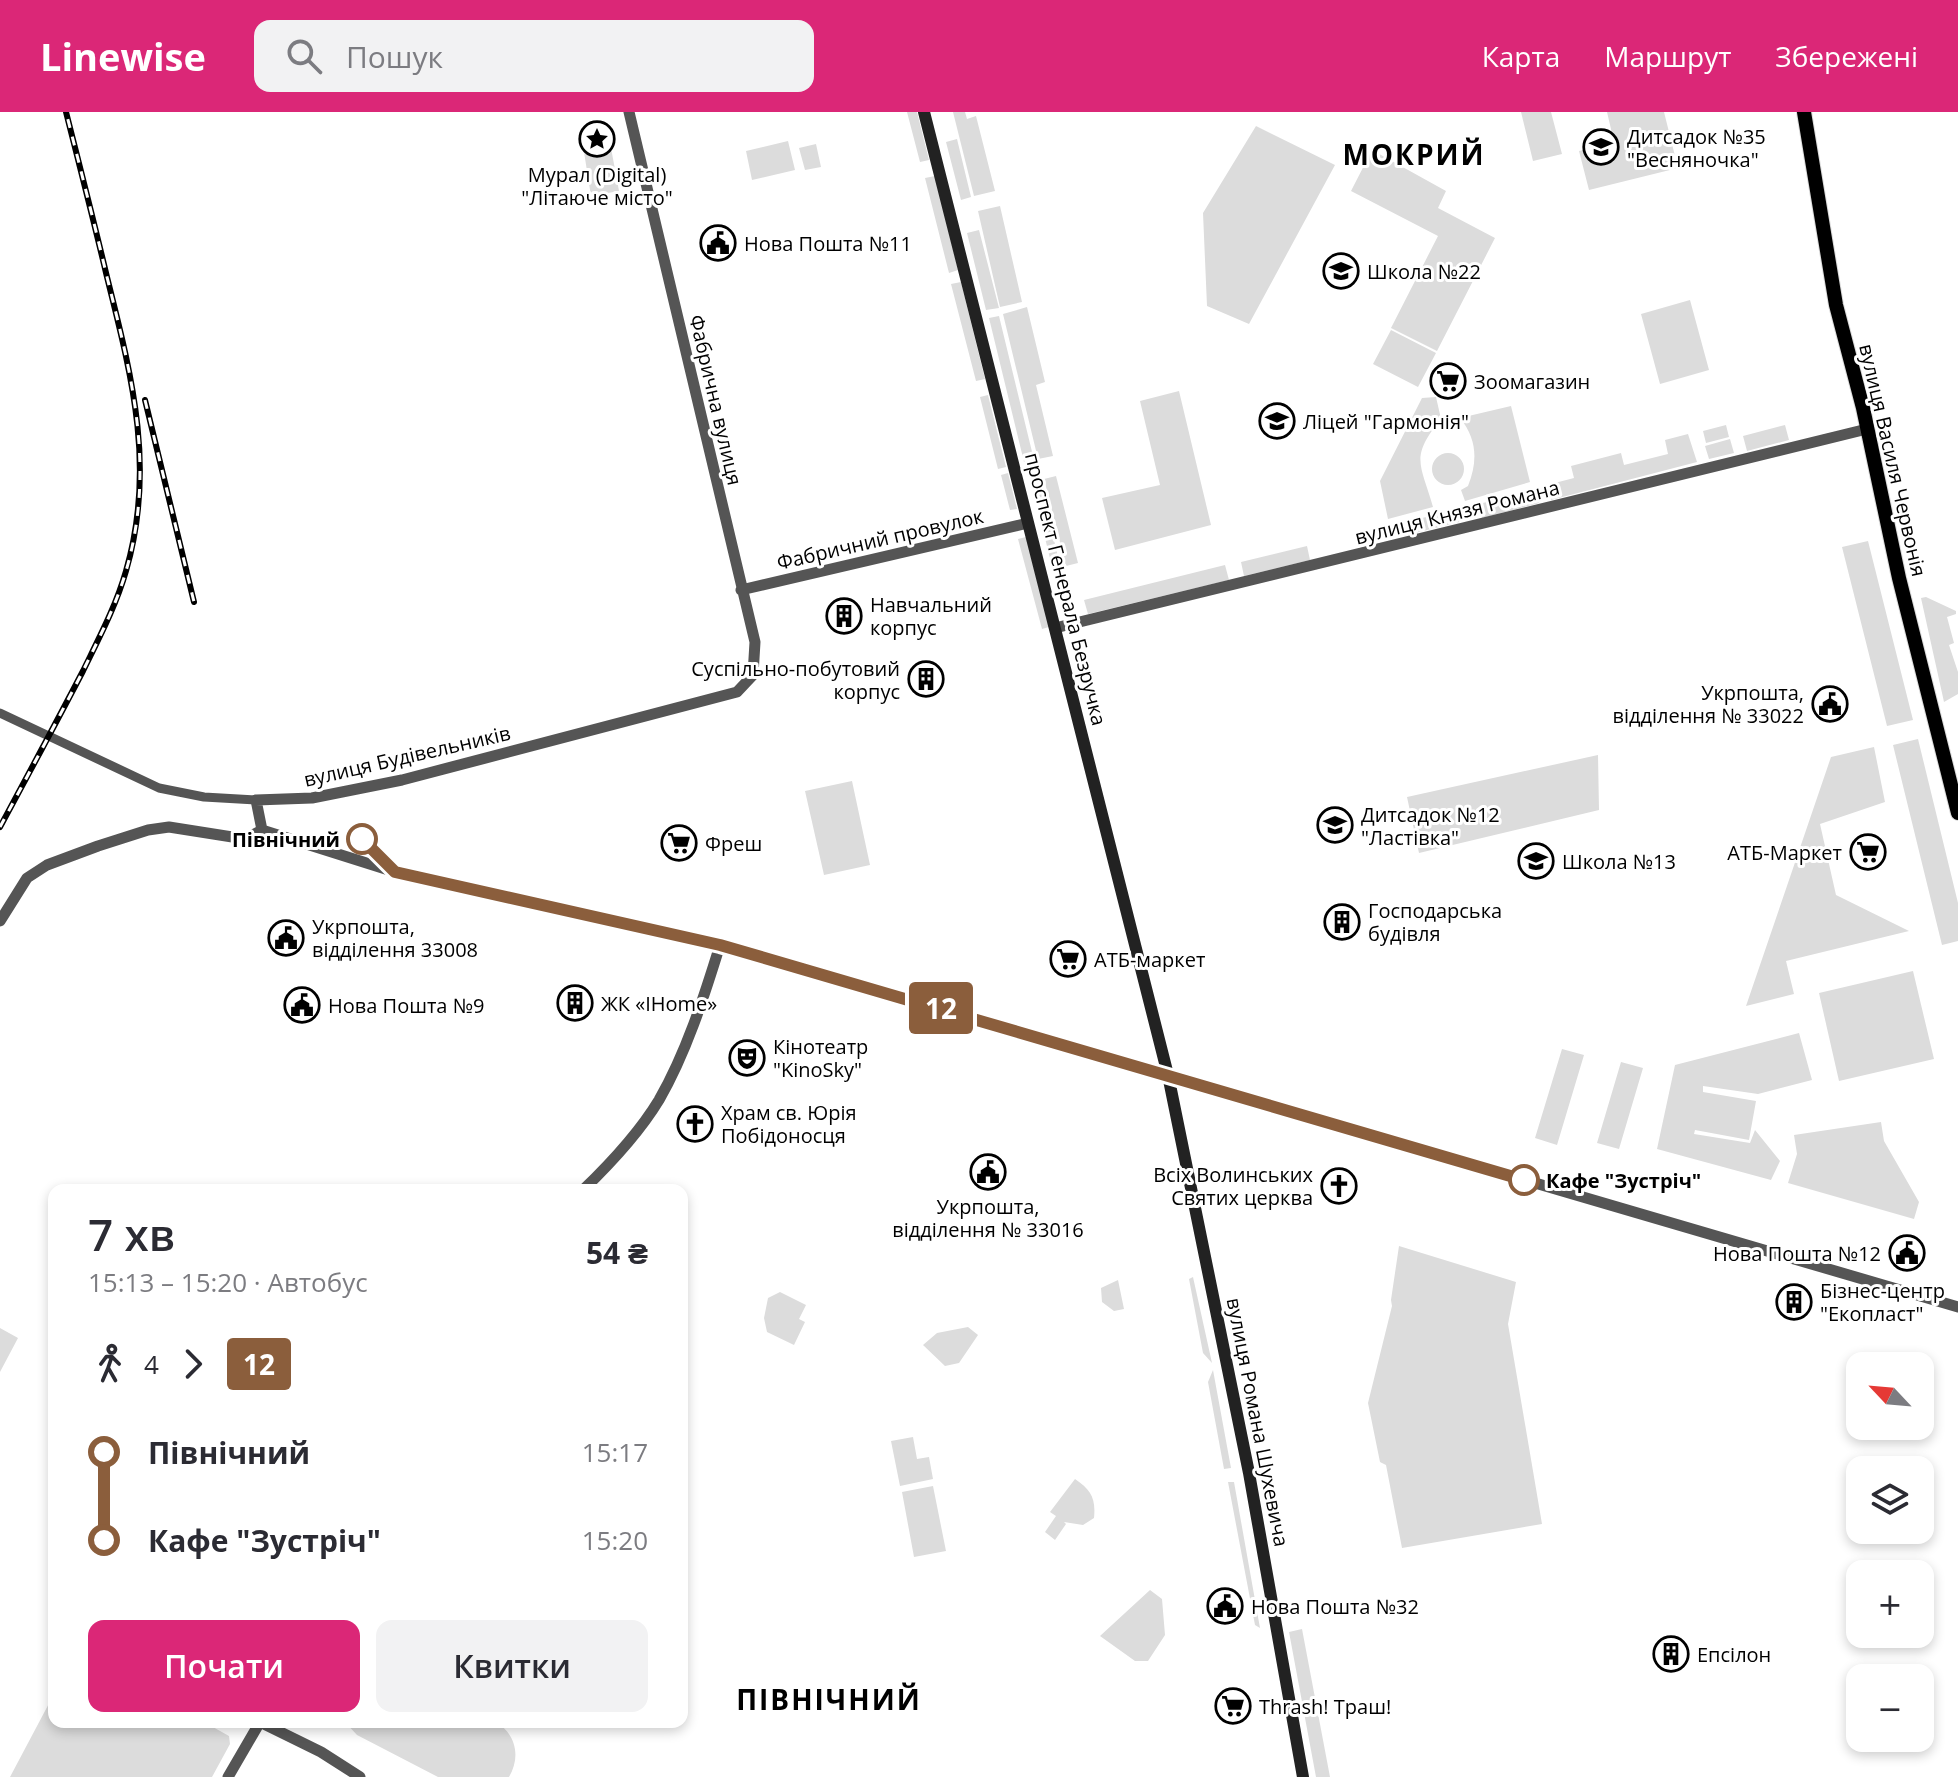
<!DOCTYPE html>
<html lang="uk">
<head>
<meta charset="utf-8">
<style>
  body { margin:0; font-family:"Open Sans",sans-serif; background:#f2f2f3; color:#2b2b33; height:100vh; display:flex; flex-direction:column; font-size:30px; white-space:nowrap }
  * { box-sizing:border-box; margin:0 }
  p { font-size:26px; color:#7c7c81 }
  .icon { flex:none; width:44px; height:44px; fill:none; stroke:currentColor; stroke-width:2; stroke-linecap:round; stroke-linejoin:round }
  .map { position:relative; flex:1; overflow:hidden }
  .sheet { position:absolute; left:48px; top:1072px; width:640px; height:544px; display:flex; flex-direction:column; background:#fff; border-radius:16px; box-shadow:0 4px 12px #0003 }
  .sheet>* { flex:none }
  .badge { padding:0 16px; border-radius:6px; font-size:28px; line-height:52px }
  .needle { width:52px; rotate:296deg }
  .fabs { position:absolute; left:1846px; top:1240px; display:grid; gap:16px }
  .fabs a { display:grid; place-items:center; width:88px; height:88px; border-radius:16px; background:#fff; box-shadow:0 4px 12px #0003; font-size:40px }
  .map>.badge { position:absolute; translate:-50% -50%; box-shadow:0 0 0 4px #fff }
  .legs { display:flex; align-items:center; gap:12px; height:88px; padding:0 40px; font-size:26px }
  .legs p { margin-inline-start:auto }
  .overview { display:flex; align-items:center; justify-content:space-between; height:136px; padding:0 40px }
  h1 { font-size:44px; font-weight:600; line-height:60px }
  .cta { display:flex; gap:16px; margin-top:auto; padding:16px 40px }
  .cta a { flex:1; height:92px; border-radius:16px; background:#db2777; color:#fff; font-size:32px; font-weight:600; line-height:92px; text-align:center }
  .cta a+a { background:#f2f2f3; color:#2b2b33 }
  ul { padding:0 40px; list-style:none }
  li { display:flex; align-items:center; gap:28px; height:88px; font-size:30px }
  li i { display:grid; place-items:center; width:12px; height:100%; margin:0 10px; background:currentColor }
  li i::after { content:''; width:20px; height:20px; margin:-10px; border:6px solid; border-radius:50%; background:#fff }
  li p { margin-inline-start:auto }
  li:first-child i { background:linear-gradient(#0000 50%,currentColor 0) }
  li:last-child i { background:linear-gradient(currentColor 50%,#0000 0) }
  header { display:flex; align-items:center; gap:48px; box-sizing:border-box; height:112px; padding:0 40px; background:#db2777; color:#fff }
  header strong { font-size:38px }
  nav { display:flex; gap:44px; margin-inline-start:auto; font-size:28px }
  .search { width:560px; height:72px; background:#f2f2f3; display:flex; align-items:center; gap:20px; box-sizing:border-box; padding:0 28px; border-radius:16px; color:#7c7c81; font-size:30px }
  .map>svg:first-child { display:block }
  .green { fill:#dcdcdc }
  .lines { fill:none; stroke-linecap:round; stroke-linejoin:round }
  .primary-casing { stroke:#dbdbdb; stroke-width:16 }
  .minor { stroke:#555; stroke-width:9 }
  .tertiary { stroke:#555; stroke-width:11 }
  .secondary { stroke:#222; stroke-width:12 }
  .primary { stroke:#000; stroke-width:14 }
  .rail-casing { stroke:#000; stroke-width:6 }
  .rail { stroke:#fff; stroke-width:3; stroke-dasharray:9; stroke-linecap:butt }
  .line-1-casing { stroke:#fff; stroke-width:18 }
  .line-1 { stroke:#8b5e3c; stroke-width:12 }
  .stop-1-dot { fill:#fff; stroke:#8b5e3c; stroke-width:4 }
  .labels { text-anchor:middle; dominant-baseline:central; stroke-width:6; stroke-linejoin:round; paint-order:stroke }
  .poi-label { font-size:20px; fill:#000; stroke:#fff; text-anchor:start }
  .street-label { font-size:20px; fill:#000; stroke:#fff }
  .stop-label { font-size:20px; font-weight:bold; fill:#000; stroke:#fff; text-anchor:end }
  .district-label { font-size:28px; font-weight:bold; letter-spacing:2px; fill:#000; stroke:#fff }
</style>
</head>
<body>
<header>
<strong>Linewise</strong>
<div class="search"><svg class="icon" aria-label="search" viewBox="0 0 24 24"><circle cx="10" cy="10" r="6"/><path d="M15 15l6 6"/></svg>Пошук</div>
<nav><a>Карта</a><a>Маршрут</a><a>Збережені</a></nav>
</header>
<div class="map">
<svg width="1958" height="1665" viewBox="0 0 1958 1665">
  <rect width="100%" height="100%" fill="#fff"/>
  <!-- green -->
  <path class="green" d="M907 0H917L929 48 920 50Z
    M953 0H965L967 7 976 4 995 79 974 84Z
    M1521 0H1551L1562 42 1533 49Z
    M1607 0H1664L1678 56 1589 78 1579 39 1614 30Z
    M1256 14 1335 53 1249 212 1207 194 1203 101Z
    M957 27 971 85 961 88 946 30Z
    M788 29 795 58 752 68 746 39Z
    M816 32 821 55 805 58 799 36Z
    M611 36 619 79 591 84 584 40Z
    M1372 38 1446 79 1438 96 1495 126 1437 239 1391 216 1438 124 1351 79Z
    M935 64 958 158 949 161 925 66Z
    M1000 94 1022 190 1000 195 978 99Z
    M979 118 999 196 986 198 967 121Z
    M961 170 985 267 976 269 951 172Z
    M1690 188 1709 258 1660 272 1641 202Z
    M1027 195 1045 270 1036 273 1053 344 1038 347 1003 202Z
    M999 204 1034 348 1024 350 989 206Z
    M1391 218 1436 241 1418 275 1373 252Z
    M1179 279 1211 413 1115 438 1102 386 1160 373 1140 289Z
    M988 283 1006 355 998 357 980 285Z
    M1436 285 1441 307C1409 346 1421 352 1433 395L1388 407 1380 369 1422 286Z
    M1511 294 1530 370 1465 389 1461 378 1468 374C1478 349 1477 327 1460 306Z
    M1726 313 1729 325 1706 331 1703 319Z
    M1785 313 1789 328 1747 339 1743 324Z
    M1688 322 1697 350 1551 388 1547 373 1574 366 1571 354 1621 341 1624 353 1668 342 1665 328Z
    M1730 327 1734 341 1709 347 1705 334Z
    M1432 357a16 16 0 1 1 32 0a16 16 0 1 1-32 0Z
    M1008 361 1017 397 1010 398 1001 363Z
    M1056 364 1078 451 1066 454 1044 367Z
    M1040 371 1067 481 1059 483 1032 373Z
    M1536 377 1539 391 1482 406 1479 392Z
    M1456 397 1459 410 1403 424 1400 412Z
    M1026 425 1049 515 1042 517 1018 427Z
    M1868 429 1913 608 1887 614 1842 435Z
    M1307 434 1310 448 1244 464 1241 450Z
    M1225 453 1229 468 1088 502 1084 488Z
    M1926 485 1956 499V502L1947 505 1954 531 1949 533 1958 560V582L1944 590 1921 486Z
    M1918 627 1958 791V829L1942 833 1893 633Z
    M1874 635 1885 690 1820 712 1836 783 1909 819 1786 849 1794 882 1746 894 1831 645Z
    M1598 643 1599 698 1419 741 1407 685Z
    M852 669 870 753 824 763 805 679Z
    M1913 859 1934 947 1839 969 1819 881Z
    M1799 921 1812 968 1758 982 1703 974V980L1756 989 1749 1028 1695 1018 1694 1022 1750 1031 1755 1018 1780 1049 1771 1068 1657 1037 1675 953Z
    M1562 937 1584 943 1557 1033 1535 1026Z
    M1621 950 1643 956 1619 1037 1597 1031Z
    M1881 1010 1884 1029 1919 1090 1914 1107 1788 1071 1797 1042 1794 1023Z
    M1399 1134 1516 1170 1508 1212 1542 1412 1402 1436 1386 1353 1380 1350 1368 1291 1392 1194 1391 1188Z
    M1193 1165 1212 1251 1203 1241 1189 1167Z
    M1118 1168 1124 1197 1114 1199 1102 1190 1101 1176Z
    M780 1180 806 1193 799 1207 805 1210 794 1233 767 1220 764 1206 768 1186Z
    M968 1215 978 1223 959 1251 945 1254 923 1233 937 1221Z
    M0 1216 18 1226 0 1260Z
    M1213 1258 1231 1356 1224 1357 1208 1270Z
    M913 1325 917 1347 929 1345 933 1367 900 1374 891 1329Z
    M1075 1367C1091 1378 1096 1386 1094 1406L1083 1413 1064 1410 1066 1412 1055 1428 1045 1420 1056 1404 1050 1400Z
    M1228 1370H1234L1260 1516 1255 1513Z
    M933 1374 946 1439 914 1445 902 1380Z
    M1150 1478 1162 1487 1165 1523 1148 1549H1135L1100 1524Z
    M1302 1517 1330 1665H1316L1289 1520Z
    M54 1582V1610H204L229 1624 230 1632 212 1665H10Z
    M345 1610H496C516 1622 521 1645 509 1665H438L357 1623Z"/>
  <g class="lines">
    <defs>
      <path id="primary" d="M1804 0 1836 193 1863 296 1899 466 1958 701"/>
    </defs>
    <!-- primary casing -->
    <use href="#primary" class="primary-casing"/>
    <!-- minor -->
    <path class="minor" d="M0 601 159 676 204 685 256 688"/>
    <!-- tertiary -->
    <path class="tertiary" d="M741 478 1028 411
      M1055 516 1867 317
      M262 718 395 760 677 822 792 853 1958 1195
      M262 718 256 688 312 686 402 668 737 580 753 563 755 530 629 0
      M0 809 27 766 47 753 98 734 148 718 169 715 245 727 262 718
      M583 1078C611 1051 639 1021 659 988 686 941 704 885 720 833
      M260 1610 321 1640 360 1665
      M228 1665 260 1610"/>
    <!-- secondary -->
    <path class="secondary" d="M924 0 1168 963 1249 1361 1303 1665"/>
    <!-- primary -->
    <use href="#primary" class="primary"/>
    <defs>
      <path id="rail" d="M145 288 194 490
        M0 715C28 663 56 611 83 559 99 526 116 494 126 459 156 356 132 265 107 165 94 110 80 55 66 0"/>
    </defs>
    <!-- rail casing -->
    <use href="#rail" class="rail-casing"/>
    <!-- rail -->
    <use href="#rail" class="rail"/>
  </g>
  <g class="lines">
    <defs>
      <path id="line-1" d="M362 727 395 760 720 833 1524 1068"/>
    </defs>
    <!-- line-1 casing -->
    <use href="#line-1" class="line-1-casing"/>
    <!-- line-1 -->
    <use href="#line-1" class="line-1"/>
  </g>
  <!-- icons -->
  <defs>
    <symbol id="sight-ring" viewBox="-11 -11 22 22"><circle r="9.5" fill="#fff" stroke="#000" stroke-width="1.5"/><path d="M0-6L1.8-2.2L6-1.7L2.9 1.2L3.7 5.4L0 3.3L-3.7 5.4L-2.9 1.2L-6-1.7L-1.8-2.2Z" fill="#000"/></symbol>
    <symbol id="school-ring" viewBox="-11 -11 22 22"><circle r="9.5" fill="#fff" stroke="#000" stroke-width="1.5"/><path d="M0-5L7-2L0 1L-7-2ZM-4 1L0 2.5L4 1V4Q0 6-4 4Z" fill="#000"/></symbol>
    <symbol id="civic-ring" viewBox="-11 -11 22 22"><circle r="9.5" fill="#fff" stroke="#000" stroke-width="1.5"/><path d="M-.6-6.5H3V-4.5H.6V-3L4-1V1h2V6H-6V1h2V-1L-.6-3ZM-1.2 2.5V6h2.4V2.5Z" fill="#000"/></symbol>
    <symbol id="supermarket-ring" viewBox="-11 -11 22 22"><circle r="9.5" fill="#fff" stroke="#000" stroke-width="1.5"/><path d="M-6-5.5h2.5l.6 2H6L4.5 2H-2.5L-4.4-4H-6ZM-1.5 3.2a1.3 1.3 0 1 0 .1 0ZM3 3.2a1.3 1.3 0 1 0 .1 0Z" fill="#000"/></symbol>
    <symbol id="building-ring" viewBox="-11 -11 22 22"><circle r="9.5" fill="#fff" stroke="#000" stroke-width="1.5"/><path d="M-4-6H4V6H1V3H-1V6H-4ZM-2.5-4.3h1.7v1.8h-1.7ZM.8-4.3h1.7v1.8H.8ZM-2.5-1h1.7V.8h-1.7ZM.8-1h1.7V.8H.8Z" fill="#000"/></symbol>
    <symbol id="theatre-ring" viewBox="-11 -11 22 22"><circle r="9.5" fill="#fff" stroke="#000" stroke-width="1.5"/><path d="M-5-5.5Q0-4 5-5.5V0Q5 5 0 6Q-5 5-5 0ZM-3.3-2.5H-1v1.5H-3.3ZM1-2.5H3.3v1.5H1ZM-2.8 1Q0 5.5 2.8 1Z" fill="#000"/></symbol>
    <symbol id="church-ring" viewBox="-11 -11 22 22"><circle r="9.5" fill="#fff" stroke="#000" stroke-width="1.5"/><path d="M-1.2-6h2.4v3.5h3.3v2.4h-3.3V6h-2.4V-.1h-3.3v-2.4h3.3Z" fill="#000"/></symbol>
  </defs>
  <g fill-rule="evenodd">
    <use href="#sight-ring" x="577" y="7" width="40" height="40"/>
    <use href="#school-ring" x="1581" y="15" width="40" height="40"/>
    <use href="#civic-ring" x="698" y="111" width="40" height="40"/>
    <use href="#school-ring" x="1321" y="139" width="40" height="40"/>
    <use href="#supermarket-ring" x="1428" y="249" width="40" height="40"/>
    <use href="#school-ring" x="1257" y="289" width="40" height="40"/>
    <use href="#building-ring" x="824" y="484" width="40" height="40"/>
    <use href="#building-ring" x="906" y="547" width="40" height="40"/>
    <use href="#civic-ring" x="1810" y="572" width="40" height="40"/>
    <use href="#school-ring" x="1315" y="693" width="40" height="40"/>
    <use href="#supermarket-ring" x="659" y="711" width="40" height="40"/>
    <use href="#supermarket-ring" x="1848" y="720" width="40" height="40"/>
    <use href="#school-ring" x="1516" y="729" width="40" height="40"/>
    <use href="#building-ring" x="1322" y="790" width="40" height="40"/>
    <use href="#civic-ring" x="266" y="806" width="40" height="40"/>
    <use href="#supermarket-ring" x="1048" y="827" width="40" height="40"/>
    <use href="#building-ring" x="555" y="871" width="40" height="40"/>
    <use href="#civic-ring" x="282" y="873" width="40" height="40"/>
    <use href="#theatre-ring" x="727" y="926" width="40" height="40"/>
    <use href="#church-ring" x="675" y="992" width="40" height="40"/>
    <use href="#civic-ring" x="968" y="1040" width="40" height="40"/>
    <use href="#church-ring" x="1319" y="1054" width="40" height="40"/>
    <use href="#civic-ring" x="1887" y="1121" width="40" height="40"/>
    <use href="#building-ring" x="1774" y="1170" width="40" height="40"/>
    <use href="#civic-ring" x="1205" y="1474" width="40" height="40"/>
    <use href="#building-ring" x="1651" y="1522" width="40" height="40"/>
    <use href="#supermarket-ring" x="1213" y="1574" width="40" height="40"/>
  </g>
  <!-- markers -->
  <g class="stop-1-dot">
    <circle cx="362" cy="727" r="14"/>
    <circle cx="1524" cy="1068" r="14"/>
  </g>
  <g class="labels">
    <!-- poi labels -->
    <g class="poi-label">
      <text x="1627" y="24">Дитсадок №35<tspan x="1627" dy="23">"Весняночка"</tspan></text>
      <text x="597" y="62" text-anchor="middle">Мурал (Digital)<tspan x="597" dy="23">"Літаюче місто"</tspan></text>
      <text x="744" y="131">Нова Пошта №11</text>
      <text x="1367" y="159">Школа №22</text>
      <text x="1474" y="269">Зоомагазин</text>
      <text x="1303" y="309">Ліцей "Гармонія"</text>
      <text x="870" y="492">Навчальний<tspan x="870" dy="23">корпус</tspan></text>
      <text x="900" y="556" text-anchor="end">Суспільно-побутовий<tspan x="900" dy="23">корпус</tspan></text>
      <text x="1804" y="580" text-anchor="end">Укрпошта,<tspan x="1804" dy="23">відділення № 33022</tspan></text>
      <text x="1361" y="702">Дитсадок №12<tspan x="1361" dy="23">"Ластівка"</tspan></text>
      <text x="705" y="731">Фреш</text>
      <text x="1842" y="740" text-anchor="end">АТБ-Маркет</text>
      <text x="1562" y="749">Школа №13</text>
      <text x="1368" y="798">Господарська<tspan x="1368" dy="23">будівля</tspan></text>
      <text x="312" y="814">Укрпошта,<tspan x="312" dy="23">відділення 33008</tspan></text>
      <text x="1094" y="847">АТБ-маркет</text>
      <text x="601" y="891">ЖК «IHome»</text>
      <text x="328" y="893">Нова Пошта №9</text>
      <text x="773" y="934">Кінотеатр<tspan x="773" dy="23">"KinoSky"</tspan></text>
      <text x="721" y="1000">Храм св. Юрія<tspan x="721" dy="23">Побідоносця</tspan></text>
      <text x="1313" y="1062" text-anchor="end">Всіх Волинських<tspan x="1313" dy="23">Святих церква</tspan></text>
      <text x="988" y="1094" text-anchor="middle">Укрпошта,<tspan x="988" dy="23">відділення № 33016</tspan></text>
      <text x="1881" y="1141" text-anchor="end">Нова Пошта №12</text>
      <text x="1820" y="1178">Бізнес-центр<tspan x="1820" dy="23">"Екопласт"</tspan></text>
      <text x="1251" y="1494">Нова Пошта №32</text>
      <text x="1697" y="1542">Епсілон</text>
      <text x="1259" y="1594">Thrash! Траш!</text>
    </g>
    <!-- street labels -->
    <g class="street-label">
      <text transform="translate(716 288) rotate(77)">Фабрична вулиця</text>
      <text transform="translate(1893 348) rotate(77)">вулиця Василя Червонія</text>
      <text transform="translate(1457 400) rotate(-14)">вулиця Князя Романа</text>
      <text transform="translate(880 427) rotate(-13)">Фабричний провулок</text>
      <text transform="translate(1066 477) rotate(76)">проспект Генерала Безручка</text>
      <text transform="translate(407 644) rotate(-13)">вулиця Будівельників</text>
      <text transform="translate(1258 1310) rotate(79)">вулиця Романа Шухевича</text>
    </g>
    <!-- stop labels -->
    <g class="stop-label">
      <text x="340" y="727">Північний</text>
      <text x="1546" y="1068" text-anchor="start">Кафе "Зустріч"</text>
    </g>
    <!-- district labels -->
    <g class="district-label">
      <text x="1414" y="42">МОКРИЙ</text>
      <text x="829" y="1587">ПІВНІЧНИЙ</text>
    </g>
  </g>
</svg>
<div class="fabs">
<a><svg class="needle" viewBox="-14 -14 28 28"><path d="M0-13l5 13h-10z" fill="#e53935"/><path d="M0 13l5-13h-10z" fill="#7c7c81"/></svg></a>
<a><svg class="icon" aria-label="layers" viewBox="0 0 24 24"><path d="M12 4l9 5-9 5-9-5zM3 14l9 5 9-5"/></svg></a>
<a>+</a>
<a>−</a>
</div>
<b class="badge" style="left:941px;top:896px;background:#8b5e3c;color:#fff">12</b>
<section class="sheet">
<div class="overview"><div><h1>7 хв</h1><p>15:13 – 15:20 · Автобус</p></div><b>54 ₴</b></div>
<div class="legs"><svg class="icon" aria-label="walk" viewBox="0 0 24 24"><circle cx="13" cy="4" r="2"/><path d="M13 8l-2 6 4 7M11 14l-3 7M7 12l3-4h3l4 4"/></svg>4<svg class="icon" aria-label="forward" viewBox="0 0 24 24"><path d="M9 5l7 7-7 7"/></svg><b class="badge" style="background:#8b5e3c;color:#fff">12</b></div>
<ul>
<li><i style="color:#8b5e3c"></i><b>Північний</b><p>15:17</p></li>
<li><i style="color:#8b5e3c"></i><b>Кафе &quot;Зустріч&quot;</b><p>15:20</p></li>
</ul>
<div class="cta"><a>Почати</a><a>Квитки</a></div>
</section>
</div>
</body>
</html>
